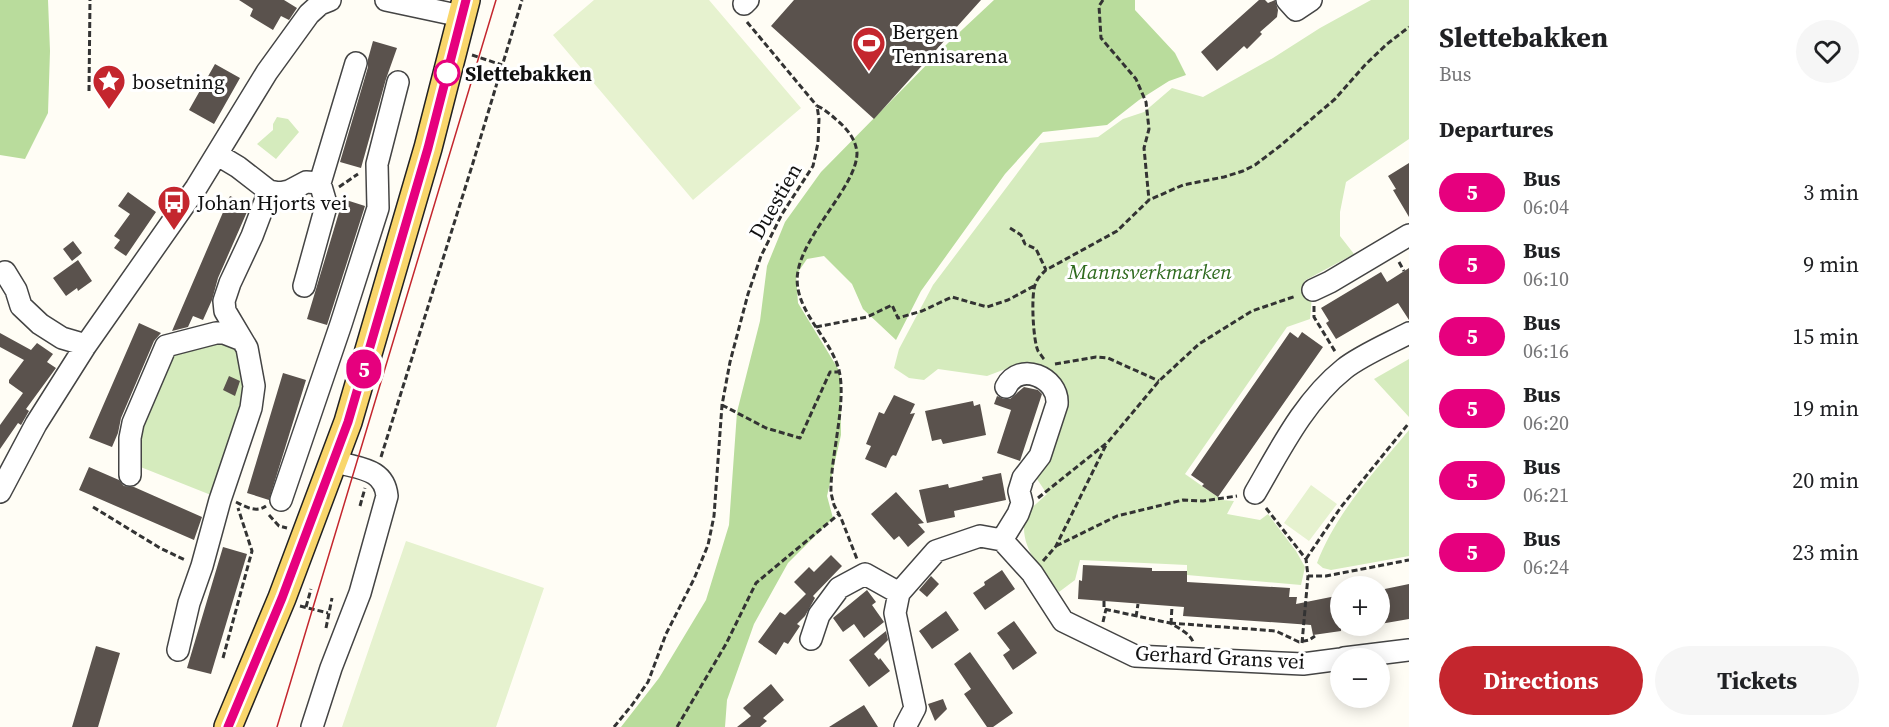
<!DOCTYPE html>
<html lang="en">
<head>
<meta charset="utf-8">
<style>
  body { margin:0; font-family:"Source Serif 4",serif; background:#f6f6f6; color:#202124; height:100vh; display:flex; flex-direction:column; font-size:22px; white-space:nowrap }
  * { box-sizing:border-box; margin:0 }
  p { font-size:20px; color:#757577 }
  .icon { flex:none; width:33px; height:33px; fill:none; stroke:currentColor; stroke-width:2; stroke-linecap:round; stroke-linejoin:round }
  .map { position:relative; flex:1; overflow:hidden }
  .drawer { display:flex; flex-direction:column; background:#fff; width:480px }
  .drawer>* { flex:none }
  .badge { padding:0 12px; border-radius:20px; font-size:21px; line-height:39px }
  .fabs { position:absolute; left:1330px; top:576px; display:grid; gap:12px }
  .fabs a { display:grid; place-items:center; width:60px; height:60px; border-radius:50%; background:#fff; box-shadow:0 3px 15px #0003; font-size:30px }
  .map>.badge { position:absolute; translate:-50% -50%; box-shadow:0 0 0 3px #fff }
  h2 { padding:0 30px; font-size:22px; line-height:54px }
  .round { display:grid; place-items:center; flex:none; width:63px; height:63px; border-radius:32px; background:#f6f6f6 }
  .head { display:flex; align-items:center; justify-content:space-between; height:102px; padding:0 30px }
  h1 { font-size:28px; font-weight:700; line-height:45px }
  .cta { display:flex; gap:12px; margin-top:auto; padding:12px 30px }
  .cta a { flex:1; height:69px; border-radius:36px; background:#c4262e; color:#fff; font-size:24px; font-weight:700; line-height:69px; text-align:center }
  .cta a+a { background:#f6f6f6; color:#202124 }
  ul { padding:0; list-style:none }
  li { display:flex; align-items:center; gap:18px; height:72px; padding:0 30px }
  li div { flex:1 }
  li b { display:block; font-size:22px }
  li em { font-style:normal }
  li .badge { min-width:66px; font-weight:700; text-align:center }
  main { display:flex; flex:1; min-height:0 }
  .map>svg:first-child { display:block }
  .green { fill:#d5ebbd }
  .forest { fill:#b9dc9c }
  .pitch { fill:#e6f2cf }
  .building { fill:#5a524d }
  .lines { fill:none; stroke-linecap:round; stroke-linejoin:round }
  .minor-casing { stroke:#444; stroke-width:24 }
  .major-casing { stroke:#222; stroke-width:30 }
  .path { stroke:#333; stroke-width:3; stroke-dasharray:6 3; stroke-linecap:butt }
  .minor { stroke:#fff; stroke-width:21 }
  .major { stroke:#f9d66b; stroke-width:27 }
  .tram { stroke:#c4262e; stroke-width:1.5 }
  .line-casing { stroke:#fff; stroke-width:14 }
  .line { stroke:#e6007e; stroke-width:9 }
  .stop-dot { fill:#fff; stroke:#e6007e; stroke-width:3 }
  .labels { text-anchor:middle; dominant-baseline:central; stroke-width:6; stroke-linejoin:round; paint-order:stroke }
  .poi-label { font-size:21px; fill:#111; stroke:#fff; text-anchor:start }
  .stop-label { font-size:21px; font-weight:bold; fill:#111; stroke:#fff; text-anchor:start }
  .street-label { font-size:21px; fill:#111; stroke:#fff }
  .park-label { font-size:21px; font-style:italic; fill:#2f6b1f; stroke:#fff }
</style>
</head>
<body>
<main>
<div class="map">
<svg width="1409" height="727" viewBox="0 0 1409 727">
  <rect width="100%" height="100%" fill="#fffdf5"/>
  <!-- green -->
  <path class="green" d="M1371 0H1409V139L1346 182 1340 212V236L1354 254 1304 281 1312 296 1310 319 1287 327 1185 474 1222 500 1234 501 1227 514 1260 520 1268 514 1296 551 1305 567 1301 585 1187 575V565L1080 560 1075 580 1059 592C1040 566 1017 547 1026 513L1047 494 1033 473 1063 393 1025 367 1016 365 987 376 938 369 924 380 909 378 894 368 899 349 933 285 1040 143 1098 137 1123 119 1144 112 1172 88 1203 97 1273 58 1320 28Z
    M277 117 288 119 299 132 276 159 257 144 273 130V124Z
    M222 340 235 350 247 382 216 497 128 462 170 350Z
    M1409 359V417L1374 379Z
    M1409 430V556L1331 570 1323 568 1317 563C1336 513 1375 471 1409 430Z"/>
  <!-- forest -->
  <path class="forest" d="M0 0H48L50 51 48 113 25 159 0 155Z
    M994 0H1135V10L1175 53 1186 75 1169 81 1139 100 1107 125 1043 132 1005 174 921 291 896 340 863 309 852 284 824 256 807 259 796 275 798 303 840 372 841 435 827 496 833 518 788 563 754 624 727 700 725 727H621L659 678 706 600 729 525 737 412 760 321 767 266 785 222 821 172 948 43Z"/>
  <!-- pitch -->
  <path class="pitch" d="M594 0H709L801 108 693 200 553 35Z
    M1311 485 1337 504 1309 541 1284 523Z
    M406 541 544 588 496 727H342Z"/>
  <!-- building -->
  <path class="building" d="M239 0H284L297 8 289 20 281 16 273 30 250 16 253 9Z
    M794 0H981L874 119 771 26Z
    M1259 0H1265L1268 3 1275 0 1278 10 1277 17 1260 32 1262 34 1247 49 1244 46 1217 71 1201 52Z
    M373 41 397 48 386 79 361 168 340 162 368 67V59Z
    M215 64 240 78 214 124 189 110Z
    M1409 163V217L1393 190 1396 189 1388 176Z
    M128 192 156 212 126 256 114 248 120 240 114 236 130 214 118 206Z
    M230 196 250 205 218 278 212 300 203 320 193 316 188 327 172 331Z
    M343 199 365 206 327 325 307 319Z
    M73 241 82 253 72 261 63 249Z
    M78 260 92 281 78 291 77 288 66 296 53 278Z
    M1409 268V320L1398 303 1336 339 1326 323 1329 321 1321 308 1381 272 1387 282Z
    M139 323 161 333 154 341 121 418 118 433 112 447 89 438Z
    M1290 332 1298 338 1302 332 1323 347 1218 497 1202 486 1204 484 1191 475Z
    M0 333 31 350 37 343 53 354 47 362 56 368 26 409 29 411 21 425 18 423 0 449V425L23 393 9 383V380L24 360 0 347Z
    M283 373 306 380 269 500 247 493Z
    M229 376 240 381 235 396 223 390Z
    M1024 387 1038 390 1042 394 1020 461 997 453 1011 410 994 404 997 396 1004 399H1010Z
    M894 395 915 404 910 414 915 413 896 456 893 455 891 457 886 468 865 459 871 446 866 444 879 412 884 414Z
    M973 401 974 406 980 404 986 435 943 444 941 439 932 441 925 411Z
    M89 467 119 480 124 486 134 487 202 517 194 540 79 490Z
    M1001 473 1006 500 954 511 955 517 927 523 919 490 948 484 949 488 983 480 982 477Z
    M896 492 924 523 918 524 925 532 908 547 899 536 894 540 871 514Z
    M223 547 247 554 211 674 187 668Z
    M831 555 842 566 813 596 815 598 805 616 797 624 800 626 788 644 784 642 776 655 758 642 780 612 785 615 806 594 794 582 809 567 814 572Z
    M1083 565 1152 568V571H1187V582L1290 588 1289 597H1297L1296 604 1341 595V631L1313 635 1311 625 1183 616 1184 607 1078 599 1079 580 1082 581Z
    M1002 570 1015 589 985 610 973 593 985 585 984 582Z
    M931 576 939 584 927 597 919 590Z
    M1409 584V619L1380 624V590Z
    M867 590 876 602 872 605 884 622 864 638 854 624 843 632 833 618Z
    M946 611 959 630 932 649 919 631Z
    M1014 621 1037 653 1013 670 1003 655 1010 650 997 633Z
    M886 631 888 640 874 654 879 660 880 658 890 671 869 687 849 660Z
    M96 646 120 653 98 727H72Z
    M970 652 1013 713 993 727H987L964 694 971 689 954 664Z
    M771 684 784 700 763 718 767 721 760 727H737L751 716 743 708Z
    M943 699 947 709 935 721 928 704Z
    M864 705 878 727H829Z"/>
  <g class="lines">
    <defs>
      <path id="minor" d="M386 0 461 16
        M1287 0 1296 10 1311 0
        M744 4 748 0
        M218 155 238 167 269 191 280 193 289 191 306 182 320 183 325 200V210L304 286
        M320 183 356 63
        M5 272 16 290 21 306 40 324 62 338 86 345
        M1313 290 1330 282 1409 235
        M130 475V438L133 423 166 346 216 333H224L242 340
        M0 492 36 424 86 345 196 188 267 72 309 14 320 4 330 0
        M1255 493C1280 450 1304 401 1344 369 1360 356 1390 343 1409 333
        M281 500 341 324 378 208 377 164 398 82
        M1002 540 1018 514 1022 503 1019 491 1023 478 1040 456 1057 404C1059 377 1019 361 1006 387
        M811 639 819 615 839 588 865 574 899 593
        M178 650 189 603 202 566 220 500 251 408 254 386 247 348 225 311 224 301 230 283 252 236 269 191
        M1344 658 1409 650
        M312 727 331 668 360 593 387 496C384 467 357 469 334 461
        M905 727 915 708 895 613 899 593 936 551 980 536 1002 540 1032 573 1063 621 1135 656 1303 664 1341 659"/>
      <path id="major" d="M228 727 282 598 348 422 428 148 466 0"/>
    </defs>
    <!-- minor casing -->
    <use href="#minor" class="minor-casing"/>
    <!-- major casing -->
    <use href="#major" class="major-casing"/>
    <!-- path -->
    <path class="path" d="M1103 0 1099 6 1101 38 1136 79 1146 102 1149 129 1144 148 1149 200
      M747 22 817 106
      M472 55 502 65
      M89 91 90 0
      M339 187 358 174
      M1010 228 1021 235 1025 244 1036 249 1046 270
      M1399 262 1404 271
      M1314 306V317L1336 353
      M816 327 867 317 892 305 898 318 922 311 952 297 987 307 1008 300 1034 286
      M1044 359C1043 358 1039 352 1038 351 1033 340 1031 296 1035 285 1037 278 1042 274 1046 270L1117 231 1149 200 1183 185 1224 177 1243 171 1255 165 1280 146 1335 99 1366 64 1387 44 1409 27
      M1055 364 1096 357 1108 358 1159 381
      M722 405 766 428 800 438 830 372H839
      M381 457 472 166 522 0
      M1038 498 1108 442 1159 381 1199 344 1252 311 1296 296
      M236 502C246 507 256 513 266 506
      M360 506 365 488
      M93 507 160 548 185 560
      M1266 508 1306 559 1308 576H1326L1409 560
      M269 515 279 526 287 528
      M1056 546 1117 516 1183 500 1203 501 1237 496
      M1306 559 1341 507 1409 423
      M1043 561 1056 546 1107 443
      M1104 601V609L1170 623C1178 628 1190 633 1193 642
      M300 606 328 613
      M306 607 311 589
      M1136 617 1138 604
      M1103 622 1106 609
      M1170 623 1276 631 1299 642 1309 640 1315 636
      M1171 624 1172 606
      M326 628 332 598
      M1302 643 1308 576
      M223 658 252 551 238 508
      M614 727 632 705 648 682 666 634 694 579 708 545 714 516 722 405 730 362 748 294 761 256 782 214 813 166 818 143 819 119 817 106C825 109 832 116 839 122 848 130 856 140 857 153 857 185 805 232 798 271 791 308 830 336 839 370 847 404 830 457 831 493L834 505 841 518 857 559
      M677 727 726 644 756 583 839 514"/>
    <!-- minor -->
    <use href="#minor" class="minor"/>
    <!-- major -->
    <use href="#major" class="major"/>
    <!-- tram -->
    <path class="tram" d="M277 727 496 0"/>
  </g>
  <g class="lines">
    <defs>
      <path id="line" d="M228 727 282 598 348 422 428 148 466 0"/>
    </defs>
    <!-- line casing -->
    <use href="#line" class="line-casing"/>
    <!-- line -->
    <use href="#line" class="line"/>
  </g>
  <!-- icons -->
  <defs>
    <symbol id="stadium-pin" viewBox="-11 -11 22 30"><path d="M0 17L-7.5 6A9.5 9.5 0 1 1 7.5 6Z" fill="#c4262e" stroke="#fff"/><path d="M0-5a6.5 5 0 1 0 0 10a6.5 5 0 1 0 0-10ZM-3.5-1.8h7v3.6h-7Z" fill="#fff"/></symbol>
    <symbol id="sight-pin" viewBox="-11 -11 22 30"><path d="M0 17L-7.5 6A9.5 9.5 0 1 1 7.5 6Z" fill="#c4262e" stroke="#fff"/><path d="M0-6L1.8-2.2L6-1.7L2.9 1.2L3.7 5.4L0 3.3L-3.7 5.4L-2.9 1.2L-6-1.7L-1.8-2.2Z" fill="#fff"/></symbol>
    <symbol id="bus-pin" viewBox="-11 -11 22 30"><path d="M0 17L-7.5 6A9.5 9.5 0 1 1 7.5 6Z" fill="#c4262e" stroke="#fff"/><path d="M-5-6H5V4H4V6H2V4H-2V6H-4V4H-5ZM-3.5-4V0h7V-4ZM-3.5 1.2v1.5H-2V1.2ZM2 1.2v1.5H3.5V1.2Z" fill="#fff"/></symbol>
  </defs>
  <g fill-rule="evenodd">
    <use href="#stadium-pin" x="850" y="24" width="38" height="52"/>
    <use href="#sight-pin" x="90" y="62" width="38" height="52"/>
    <use href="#bus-pin" x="155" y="183" width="38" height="52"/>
  </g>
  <!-- markers -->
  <circle class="stop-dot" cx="447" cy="73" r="12"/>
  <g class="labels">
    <!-- poi labels -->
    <g class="poi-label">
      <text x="892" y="31">Bergen<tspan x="892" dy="24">Tennisarena</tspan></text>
      <text x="132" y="81">bosetning</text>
      <text x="197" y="202">Johan Hjorts vei</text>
    </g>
    <!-- stop labels -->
    <g class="stop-label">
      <text x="465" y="73">Slettebakken</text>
    </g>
    <!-- street labels -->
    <g class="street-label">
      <text transform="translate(775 201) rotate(-60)">Duestien</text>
      <text transform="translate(1220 657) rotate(3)">Gerhard Grans vei</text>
    </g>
    <!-- park labels -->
    <g class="park-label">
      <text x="1150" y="271">Mannsverkmarken</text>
    </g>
  </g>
</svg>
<div class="fabs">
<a>+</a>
<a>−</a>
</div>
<b class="badge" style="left:364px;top:369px;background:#e6007e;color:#fff">5</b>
</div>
<section class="drawer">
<div class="head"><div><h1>Slettebakken</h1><p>Bus</p></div><a class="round"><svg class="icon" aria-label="heart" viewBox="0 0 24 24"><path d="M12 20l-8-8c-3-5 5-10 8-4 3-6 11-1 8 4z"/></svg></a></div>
<h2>Departures</h2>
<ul>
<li><span class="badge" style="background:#e6007e;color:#fff">5</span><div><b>Bus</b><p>06:04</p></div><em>3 min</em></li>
<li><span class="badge" style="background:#e6007e;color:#fff">5</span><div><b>Bus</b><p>06:10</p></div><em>9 min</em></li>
<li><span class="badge" style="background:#e6007e;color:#fff">5</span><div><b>Bus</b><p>06:16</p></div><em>15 min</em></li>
<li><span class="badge" style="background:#e6007e;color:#fff">5</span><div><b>Bus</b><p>06:20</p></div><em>19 min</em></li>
<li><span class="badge" style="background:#e6007e;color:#fff">5</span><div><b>Bus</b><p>06:21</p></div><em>20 min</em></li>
<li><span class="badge" style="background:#e6007e;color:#fff">5</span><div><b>Bus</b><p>06:24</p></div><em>23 min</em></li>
</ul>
<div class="cta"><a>Directions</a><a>Tickets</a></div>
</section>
</main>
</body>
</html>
